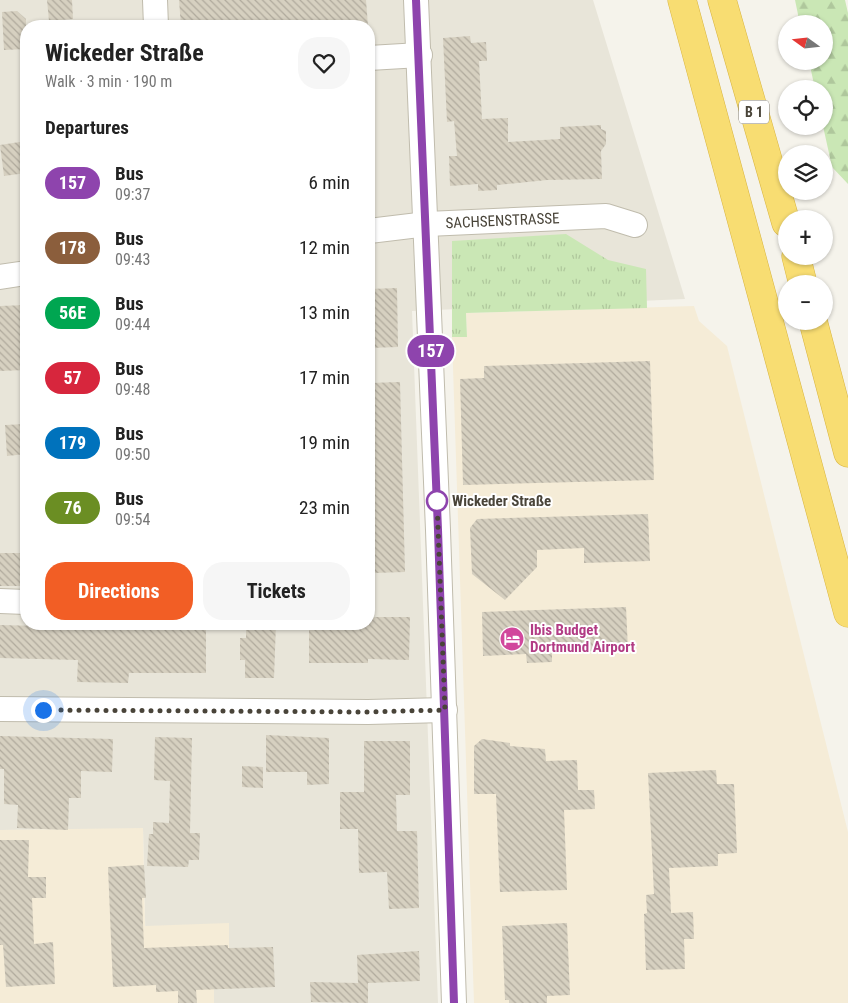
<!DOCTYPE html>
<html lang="en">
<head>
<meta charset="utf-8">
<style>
  body { margin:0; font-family:"Roboto Condensed",sans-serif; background:#f6f6f6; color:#222; height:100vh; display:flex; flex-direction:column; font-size:19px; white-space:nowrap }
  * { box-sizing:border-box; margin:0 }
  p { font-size:16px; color:#767676 }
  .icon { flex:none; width:28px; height:28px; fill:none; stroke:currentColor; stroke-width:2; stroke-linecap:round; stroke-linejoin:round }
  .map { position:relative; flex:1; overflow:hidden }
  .sheet { position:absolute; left:20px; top:20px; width:355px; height:610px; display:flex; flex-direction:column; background:#fff; border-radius:20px; box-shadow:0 1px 4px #0004 }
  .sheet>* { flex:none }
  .badge { padding:0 10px; border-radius:16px; font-size:18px; line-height:32px }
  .needle { width:32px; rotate:285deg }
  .fabs { position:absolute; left:778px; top:15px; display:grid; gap:10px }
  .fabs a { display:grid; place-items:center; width:55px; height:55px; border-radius:50%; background:#fff; box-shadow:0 1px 4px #0004; font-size:25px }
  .you { position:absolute; width:25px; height:25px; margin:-12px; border:4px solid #fff; border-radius:50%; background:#1a73e8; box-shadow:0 0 0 8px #1a73e833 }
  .map>.badge { position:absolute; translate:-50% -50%; box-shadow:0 0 0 2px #fff }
  h2 { padding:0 25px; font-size:19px; line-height:45px }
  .round { display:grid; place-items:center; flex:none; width:52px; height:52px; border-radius:20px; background:#f6f6f6 }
  .head { display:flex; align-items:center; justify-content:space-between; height:85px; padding:0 25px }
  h1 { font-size:24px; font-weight:700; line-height:38px }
  .primary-button { display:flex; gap:10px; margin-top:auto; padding:10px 25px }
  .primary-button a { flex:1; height:58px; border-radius:20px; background:#f25e25; color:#fff; font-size:20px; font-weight:700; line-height:58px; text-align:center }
  .primary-button a+a { background:#f6f6f6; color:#222 }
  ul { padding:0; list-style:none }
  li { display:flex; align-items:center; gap:15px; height:65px; padding:0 25px }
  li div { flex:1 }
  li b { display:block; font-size:19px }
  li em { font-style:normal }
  li .badge { min-width:55px; font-weight:700; text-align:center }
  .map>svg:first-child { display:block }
  .residential { fill:#e8e5d9; fill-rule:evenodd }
  .commercial { fill:#f5ecd7 }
  .forest { fill:url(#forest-firs) }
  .park { fill:url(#park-tufts) }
  .building { fill:url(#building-back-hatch) }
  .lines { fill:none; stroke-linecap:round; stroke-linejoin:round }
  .minor-casing { stroke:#c0bcad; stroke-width:26 }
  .highway-casing { stroke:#d8b441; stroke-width:29 }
  .minor { stroke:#fff; stroke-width:24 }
  .highway { stroke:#f8dd72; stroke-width:28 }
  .line-casing { stroke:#fff; stroke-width:11 }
  .line { stroke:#8e44ad; stroke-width:8 }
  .walk { stroke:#494439; stroke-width:5; stroke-dasharray:0 9 }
  .stop-dot { fill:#fff; stroke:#8e44ad; stroke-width:2.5 }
  .labels { text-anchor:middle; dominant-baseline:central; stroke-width:4; stroke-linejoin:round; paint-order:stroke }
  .shield { fill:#fff; stroke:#807c74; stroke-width:1 }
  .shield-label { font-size:14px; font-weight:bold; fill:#494439 }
  .street-label { font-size:15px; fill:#494439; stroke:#fff }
  .stop-label { font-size:15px; font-weight:bold; fill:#494439; stroke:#fff; text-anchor:start }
  .hotel-label { font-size:15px; font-weight:bold; fill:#b23c85; stroke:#fff; text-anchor:start }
</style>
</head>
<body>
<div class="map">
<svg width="848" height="1003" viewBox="0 0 848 1003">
  <defs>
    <pattern id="forest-firs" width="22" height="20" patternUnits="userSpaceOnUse" patternTransform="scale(1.25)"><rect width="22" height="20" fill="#cae7b5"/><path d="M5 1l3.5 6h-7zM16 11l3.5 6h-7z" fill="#afc79c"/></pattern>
    <pattern id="park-tufts" width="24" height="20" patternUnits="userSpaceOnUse" patternTransform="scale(1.25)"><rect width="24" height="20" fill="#cae7b5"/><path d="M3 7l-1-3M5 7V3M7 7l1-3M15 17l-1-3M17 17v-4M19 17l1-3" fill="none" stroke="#afc79c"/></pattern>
    <pattern id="building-back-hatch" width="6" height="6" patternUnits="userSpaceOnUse" patternTransform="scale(1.25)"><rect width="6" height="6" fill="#d6d0c0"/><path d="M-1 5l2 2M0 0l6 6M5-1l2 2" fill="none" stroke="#b0aa9d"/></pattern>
  </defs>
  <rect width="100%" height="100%" fill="#f5f3eb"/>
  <!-- residential -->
  <path class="residential" d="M0 0H593L685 299 412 311 438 1003H147L143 829 0 830ZM26 26H369V624H26Z"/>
  <!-- commercial -->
  <path class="commercial" d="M694 306 699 321 727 346 848 832V1003H474L452 337H467L466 313Z
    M143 828 145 926 229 923V989H214V1003H0V830Z"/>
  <!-- forest -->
  <path class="forest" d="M795 0H845L848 13V184L832 167 823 126 824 89H815L809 61H824V24H800Z"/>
  <!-- park -->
  <path class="park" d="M566 234 608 260 646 269 647 308 466 313 467 337H452V241Z"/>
  <!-- building -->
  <path class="building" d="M47 0H72L73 19 49 21Z
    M179 0H366L368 26H332V23L272 26H181Z
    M17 11 26 19V49L4 50 2 12Z
    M470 36 471 43 486 42 487 61H479L482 119 508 118V142L560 139V127L601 125V129L606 131V144L601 151 602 179 547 180 497 185V190L478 191V184L450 186 449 156H457L454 121 447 122 443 38Z
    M26 141V173L4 176 0 145Z
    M397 288 398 347 369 348V289Z
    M26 305V370L0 371V306Z
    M650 361 654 480 463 485 460 379 484 378V366Z
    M400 382 405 572 374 573 373 517H369V383Z
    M26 424V454L7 456 5 425Z
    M648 514 650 561 584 563V548L537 550V567L505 600 472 574 470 528 477 519Z
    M0 553H26V586H0Z
    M626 607 628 650 552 653V662L527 663 526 654 483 656 482 612Z
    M369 617H410L409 660 368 659V663H309V624H369Z
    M160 624H206V673H129L128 683 77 682 78 660 0 658V625L160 629Z
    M246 624H276L274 678H245V660H240V638H246Z
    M266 735 329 738V784L307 785V772H266Z
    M0 736 113 739 112 772 81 771V798H69L68 830 17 828 18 805 4 804V769H0Z
    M155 737 192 738 190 833H200L199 860H189L188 867 147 866 149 834H153V822L169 823 170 781 154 780Z
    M482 739 510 743V746L545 749 546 761 577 760 578 790H594L595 809 564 810 567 890 500 892 496 794H474V746Z
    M364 741H410V795H396L397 831H417L419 908 389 909 387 872 359 873 358 829H340V792H364Z
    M242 766 263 767V788L242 787Z
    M716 770 717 784H734L737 853 718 854V866L669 868 671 913 693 912 694 939H684L685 969 646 970 644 914 647 913 646 895 654 894 648 773Z
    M0 840H29L28 877H46V898H32L34 944 53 942 55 984 6 987 3 945H0Z
    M144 865 146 898H142L144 948 228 945V948L273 947 275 987 196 990 197 1003H178V991L156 992V985L113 987 108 867Z
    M567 923 570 995 547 996V1003H509V1000H505L502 926Z
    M419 951 420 981 368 983V1003L311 1002 310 982 358 983 357 955Z"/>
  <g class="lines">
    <defs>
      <g id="minor">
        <path d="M155 0 156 26"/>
        <path d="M416 0 438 530 454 1003"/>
        <path d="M369 58 420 55"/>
        <path id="s1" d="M369 231 427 224 606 216 635 225"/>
        <path d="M0 277 26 273"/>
        <path d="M0 601 26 602"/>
        <path d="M0 709 368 712 445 710"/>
      </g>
      <path id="highway" d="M682 0 848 613
        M722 0 786 223
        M796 256 803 284
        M813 321 848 453"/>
    </defs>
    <!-- minor casing -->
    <use href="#minor" class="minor-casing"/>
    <!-- highway casing -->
    <use href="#highway" class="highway-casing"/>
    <!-- minor -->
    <use href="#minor" class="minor"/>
    <!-- highway -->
    <use href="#highway" class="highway"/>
  </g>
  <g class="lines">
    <defs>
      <path id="line" d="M416 0 438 530 454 1003"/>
    </defs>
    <!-- line casing -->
    <use href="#line" class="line-casing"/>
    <!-- line -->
    <use href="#line" class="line"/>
    <!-- walk -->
    <path class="walk" d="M43 710 368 712 445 710 437 501"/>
  </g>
  <!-- icons -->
  <defs>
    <symbol id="hotel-disc" viewBox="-11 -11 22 22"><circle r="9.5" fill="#d1479c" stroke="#fff"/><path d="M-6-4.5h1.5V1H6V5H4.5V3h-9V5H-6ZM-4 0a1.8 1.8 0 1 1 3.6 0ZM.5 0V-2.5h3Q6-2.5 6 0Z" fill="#fff"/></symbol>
  </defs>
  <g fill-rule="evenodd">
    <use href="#hotel-disc" x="498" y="625" width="28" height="28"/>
  </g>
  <!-- markers -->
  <circle class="stop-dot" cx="437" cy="501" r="10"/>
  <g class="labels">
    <!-- shield labels -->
    <rect class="shield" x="739" y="100.5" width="30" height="23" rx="4"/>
    <g class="shield-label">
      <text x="754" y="112">B 1</text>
    </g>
    <!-- street labels -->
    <g class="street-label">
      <text stroke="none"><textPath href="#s1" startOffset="134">SACHSENSTRASSE</textPath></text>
    </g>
    <!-- stop labels -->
    <g class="stop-label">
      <text x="452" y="501">Wickeder Straße</text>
    </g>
    <!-- hotel labels -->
    <g class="hotel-label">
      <text x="530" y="630">Ibis Budget<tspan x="530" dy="17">Dortmund Airport</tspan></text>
    </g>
  </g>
</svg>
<div class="fabs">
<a><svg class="needle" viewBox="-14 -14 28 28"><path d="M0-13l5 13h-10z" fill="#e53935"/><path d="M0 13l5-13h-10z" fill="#767676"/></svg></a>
<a><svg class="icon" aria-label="locate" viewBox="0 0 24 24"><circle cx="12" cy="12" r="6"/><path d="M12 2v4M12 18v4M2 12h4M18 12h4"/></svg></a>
<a><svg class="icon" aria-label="layers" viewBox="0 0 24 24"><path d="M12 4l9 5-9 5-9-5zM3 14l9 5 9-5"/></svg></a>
<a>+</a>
<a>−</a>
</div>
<div class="you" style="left:43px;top:710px"></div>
<b class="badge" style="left:431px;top:351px;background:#8e44ad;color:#fff">157</b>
<section class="sheet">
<div class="head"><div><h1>Wickeder Straße</h1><p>Walk · 3 min · 190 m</p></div><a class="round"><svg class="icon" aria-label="heart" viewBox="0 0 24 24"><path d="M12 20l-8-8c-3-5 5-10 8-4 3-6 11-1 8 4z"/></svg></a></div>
<h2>Departures</h2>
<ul>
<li><span class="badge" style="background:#8e44ad;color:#fff">157</span><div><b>Bus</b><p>09:37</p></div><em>6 min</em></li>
<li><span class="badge" style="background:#8b5e3c;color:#fff">178</span><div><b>Bus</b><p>09:43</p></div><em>12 min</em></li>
<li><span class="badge" style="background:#00a651;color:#fff">56E</span><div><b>Bus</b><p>09:44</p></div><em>13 min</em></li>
<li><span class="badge" style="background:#d7263d;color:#fff">57</span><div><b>Bus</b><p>09:48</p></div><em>17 min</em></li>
<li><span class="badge" style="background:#0072bc;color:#fff">179</span><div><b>Bus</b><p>09:50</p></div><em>19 min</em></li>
<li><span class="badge" style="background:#6b8e23;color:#fff">76</span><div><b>Bus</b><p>09:54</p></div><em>23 min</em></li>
</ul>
<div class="primary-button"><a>Directions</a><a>Tickets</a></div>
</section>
</div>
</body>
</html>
